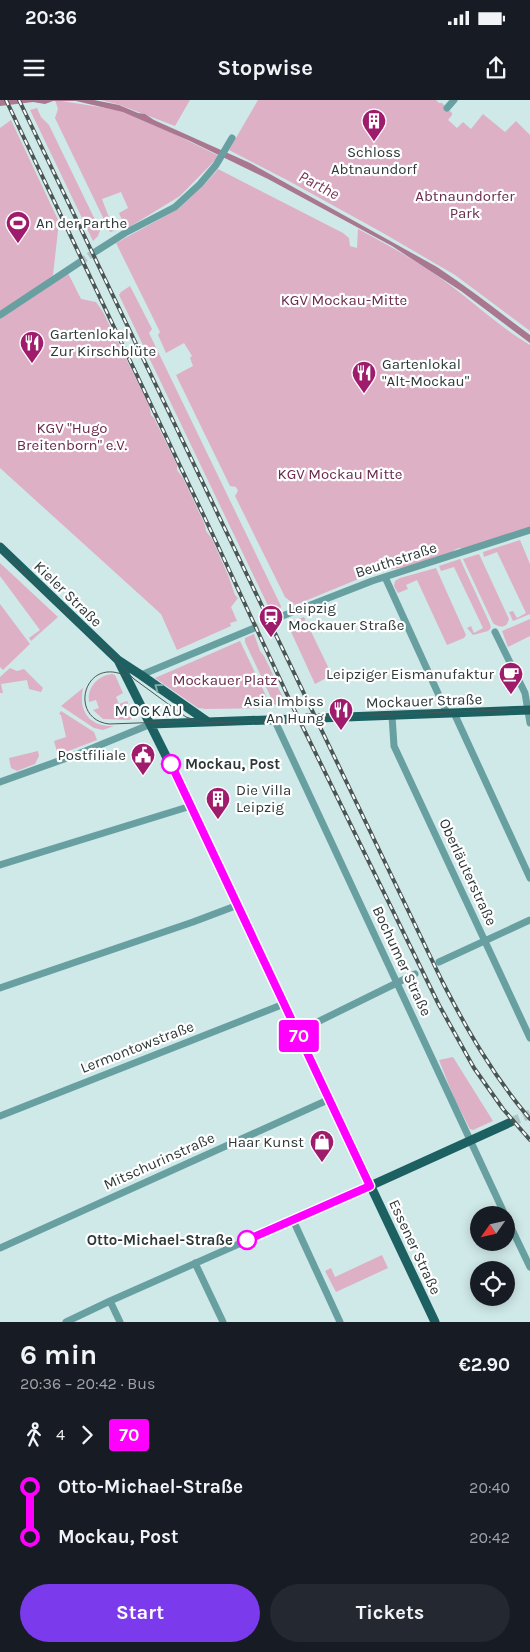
<!DOCTYPE html>
<html lang="en">
<head>
<meta charset="utf-8">
<style>
  body { margin:0; font-family:Karla,sans-serif; background:#242831; color:#f1f3f6; height:100vh; display:flex; flex-direction:column; font-size:19px; white-space:nowrap }
  * { box-sizing:border-box; margin:0 }
  p { font-size:16px; color:#9ea1a6 }
  .icon { flex:none; width:28px; height:28px; fill:none; stroke:currentColor; stroke-width:2; stroke-linecap:round; stroke-linejoin:round }
  .map { position:relative; height:1222px; overflow:hidden }
  .side { display:flex; flex-direction:column; background:#171b24; flex:1 }
  .side>* { flex:none }
  .badge { padding:0 10px; border-radius:4px; font-size:18px; line-height:32px }
  .needle { width:32px; rotate:236deg }
  .fabs { position:absolute; left:470px; top:1106px; display:grid; gap:10px }
  .fabs a { display:grid; place-items:center; width:45px; height:45px; border-radius:50%; background:#171b24; box-shadow:0 2px 12px #0003; font-size:25px }
  .map>.badge { position:absolute; translate:-50% -50%; box-shadow:0 0 0 2px #fff }
  .legs { display:flex; align-items:center; gap:8px; height:55px; padding:0 20px; font-size:16px }
  .legs p { margin-inline-start:auto }
  .summary { display:flex; align-items:center; justify-content:space-between; height:85px; padding:0 20px }
  h1 { font-size:28px; font-weight:700; line-height:38px }
  .button { display:flex; gap:10px; margin-top:auto; padding:10px 20px }
  .button a { flex:1; height:58px; border-radius:30px; background:#7c3aed; color:#fff; font-size:20px; font-weight:700; line-height:58px; text-align:center }
  .button a+a { background:#242831; color:#f1f3f6 }
  ul { padding:0 20px; list-style:none }
  li { display:flex; align-items:center; gap:18px; height:50px; font-size:19px }
  li i { display:grid; place-items:center; width:8px; height:100%; margin:0 6px; background:currentColor }
  li i::after { content:''; width:12px; height:12px; margin:-6px; border:4px solid; border-radius:50%; background:#171b24 }
  li p { margin-inline-start:auto }
  li:first-child i { background:linear-gradient(#0000 50%,currentColor 0) }
  li:last-child i { background:linear-gradient(currentColor 50%,#0000 0) }
  .status { display:flex; justify-content:space-between; align-items:center; height:35px; padding:0 25px; background:#171b24; direction:ltr }
  .status svg { height:14px; fill:currentColor }
  header { display:flex; justify-content:space-between; align-items:center; height:65px; padding:0 20px; background:#171b24; font-size:22px; font-weight:700 }
  .map>svg:first-child { display:block }
  .green { fill:#deb0c5 }
  .water { fill:#a9778f }
  .lines { fill:none; stroke-linecap:round; stroke-linejoin:round }
  .minor-tunnel { stroke:#afc5c5; stroke-width:7; stroke-dasharray:7 3.5; stroke-linecap:butt }
  .major-tunnel { stroke:#afc5c5; stroke-width:9; stroke-dasharray:9 4.5; stroke-linecap:butt }
  .minor { stroke:#68a0a1; stroke-width:7 }
  .major { stroke:#1c6062; stroke-width:9 }
  .tram { stroke:#495656; stroke-width:1 }
  .rail-casing { stroke:#495656; stroke-width:4 }
  .rail { stroke:#fff; stroke-width:2; stroke-dasharray:5.5; stroke-linecap:butt }
  .oneway { stroke:#82a8a9 }
  .line-1-casing { stroke:#fff; stroke-width:11 }
  .line-1 { stroke:#f0f; stroke-width:8 }
  .stop-1-dot { fill:#fff; stroke:#f0f; stroke-width:2.5 }
  .labels { text-anchor:middle; dominant-baseline:central; stroke-width:4.5; stroke-linejoin:round; paint-order:stroke }
  .poi-label { font-size:15px; fill:#2e3838; stroke:#fff; text-anchor:start }
  .park-label { font-size:15px; fill:#692a4c; stroke:#fff }
  .street-label { font-size:15px; fill:#2e3838; stroke:#fff }
  .stop-label { font-size:15px; font-weight:bold; fill:#2e3838; stroke:#fff; text-anchor:start }
  .water-label { font-size:16px; font-style:italic; fill:#79385a; stroke:#fff }
  .neighbourhood-label { font-size:16px; letter-spacing:1px; fill:#24393a; stroke:#fff }
</style>
</head>
<body>
<div class="status"><b>20:36</b><svg viewBox="0 0 49 12"><path d="M0 12V9h3v3zM5 12V6h3v6zM10 12V3h3v9zM15 12V0h3v12zM26 1h20v11H26zM47 4h2v5h-2z"/></svg></div>
<header><svg class="icon" aria-label="menu" viewBox="0 0 24 24"><path d="M4 6h16M4 12h16M4 18h16"/></svg>Stopwise<svg class="icon" aria-label="share" viewBox="0 0 24 24"><path d="M12 15V3M7 8l5-5 5 5M5 13v7h14v-7"/></svg></header>
<div class="map">
<svg width="530" height="1222" viewBox="0 0 530 1222">
  <rect width="100%" height="100%" fill="#cfe8e8"/>
  <!-- green -->
  <path class="green" d="M55 0 119 10 144 19 219 56 180 96 126 129 119 113 128 108 121 92 102 99 114 131 110 132 55 18 58 9Z
    M101 0H190L175 26 120 5Z
    M258 0H436L439 3H442L452 13V15L448 20 457 28 463 22 471 29 483 14 505 32 516 21 530 35V231L455 175 383 133 287 80 229 50Z
    M37 8 41 17 49 25 100 130 98 136 93 141 30 10Z
    M11 20 59 122 53 175 42 185 0 211V28Z
    M218 69 343 133 349 138 350 146 357 148 358 129C390 146 421 163 450 185 477 205 501 228 530 245V427L462 449 459 448 454 450 453 452C436 457 400 472 383 469L295 505 285 497 235 396 238 391 236 387 230 386 176 275 193 266 190 258 192 256 184 243 166 253 158 235 160 232 116 143 178 109 204 85Z
    M68 173 81 199 96 202 103 212 149 305 151 315 154 318 177 365V370L183 378 205 425 206 431 212 439 228 475 235 495 238 498 231 507 237 521 230 523 231 526 177 550 161 514 0 368V219Z
    M130 186 152 229 149 233 281 506 280 510 272 514 119 195 121 192Z
    M520 440 530 464V514L513 521 509 512 513 511 517 518 526 513 497 452 484 457 483 452Z
    M479 454 509 519 507 524C503 528 498 527 493 523L463 459Z
    M460 459 490 524 491 528 488 531 473 535 467 528 471 526 474 533 483 528 454 467 441 471 439 466Z
    M0 463 58 517 31 541 29 538 40 530 0 476Z
    M436 468 466 535 464 538 447 545 417 480 406 485 408 489 398 493 394 486 395 481 400 478Z
    M0 504 30 544 3 570 0 567Z
    M304 517 332 575 315 584 287 523Z
    M530 519V536L508 547 502 531Z
    M254 534 260 551 264 556 277 583 278 588 288 606 280 607 274 604 245 542V538Z
    M240 541 269 602V608L206 609 198 608 155 578Z
    M10 568 17 571 24 569 43 588 41 592 29 589 27 580 1 584 3 593H0V577Z
    M112 574 115 575 123 593 116 597 119 604 127 601 133 615 131 619 129 620 103 619 93 610 99 608 96 600 89 602C87 588 97 576 112 574Z
    M83 588C78 612 90 627 114 626L103 630 94 628 61 606Z
    M61 611 94 632 97 640 58 655 54 641 66 637 61 615 59 614Z
    M38 651 39 656 35 664 17 671 11 668 9 658Z
    M453 957 493 1021 473 1030 470 1029 454 998 439 960Z
    M382 1155 388 1168 336 1192 325 1171 331 1168 335 1177Z"/>
  <!-- water -->
  <path class="water" d="M0 0H94L119 5 138 13 145 14 154 20 250 63 437 167C469 188 499 212 530 235V243L461 191 392 146 268 79 190 41 123 12 76 1H53L45 4 33 2 0 6Z"/>
  <g class="lines">
    <!-- minor-tunnel -->
    <path class="minor-tunnel" d="M80 162 95 152
      M252 529 272 520"/>
    <!-- major-tunnel -->
    <path class="major-tunnel" d="M511 1022 530 1014"/>
    <!-- minor -->
    <path class="minor" d="M447 8 454 0
      M95 152 125 133 175 107 200 84 216 65 232 38
      M0 215 80 162
      M385 477 447 613
      M272 520 372 481 530 430
      M495 532 525 593 530 623
      M141 575 252 529
      M454 613 530 778
      M392 616 394 646 530 938
      M274 619 505 1115
      M0 682 78 654 151 624
      M0 765 191 706
      M439 862 530 820
      M0 888 193 822 238 805
      M297 932 415 874
      M0 1016 284 904
      M506 1117 530 1167
      M293 1120 340 1222
      M0 1148 330 999
      M195 1163 223 1222
      M110 1201 120 1222
      M66 1222 110 1201 370 1086"/>
    <!-- major -->
    <path class="major" d="M0 447 118 560 141 575 208 622
      M118 560 191 706 435 1222
      M307 618H313
      M319 618 530 610
      M151 624 295 619
      M370 1086 511 1022"/>
    <!-- tram -->
    <path class="tram" d="M0 449 109 553 134 579 186 617 205 623 296 620
      M128 577C84 553 67 619 109 624L194 621
      M306 617H312
      M319 617 530 609"/>
    <defs>
      <path id="rail" d="M6 0 211 431 292 605 439 905 474 968 503 1009 530 1040
        M19 0 442 881C467 930 494 977 530 1019"/>
    </defs>
    <!-- rail casing -->
    <use href="#rail" class="rail-casing"/>
    <!-- rail -->
    <use href="#rail" class="rail"/>
  </g>
  <!-- one-way arrows -->
  <defs><path id="oneway-chevron" d="M-2-3.5L2.5 0L-2 3.5" fill="none" stroke-width="1.6" stroke-linecap="round" stroke-linejoin="round" transform="scale(1.25)"/></defs>
  <use class="oneway" href="#oneway-chevron" transform="translate(158 587) rotate(-144)"/>
  <g class="lines">
    <defs>
      <path id="line-1" d="M171 664 370 1086 247 1140"/>
    </defs>
    <!-- line-1 casing -->
    <use href="#line-1" class="line-1-casing"/>
    <!-- line-1 -->
    <use href="#line-1" class="line-1"/>
  </g>
  <!-- icons -->
  <defs>
    <symbol id="building-pin" viewBox="-11 -11 22 30"><path d="M0 17L-7.5 6A9.5 9.5 0 1 1 7.5 6Z" fill="#9f1c6c" stroke="#fff"/><path d="M-4-6H4V6H1V3H-1V6H-4ZM-2.5-4.3h1.7v1.8h-1.7ZM.8-4.3h1.7v1.8H.8ZM-2.5-1h1.7V.8h-1.7ZM.8-1h1.7V.8H.8Z" fill="#fff"/></symbol>
    <symbol id="stadium-pin" viewBox="-11 -11 22 30"><path d="M0 17L-7.5 6A9.5 9.5 0 1 1 7.5 6Z" fill="#9f1c6c" stroke="#fff"/><path d="M0-5a6.5 5 0 1 0 0 10a6.5 5 0 1 0 0-10ZM-3.5-1.8h7v3.6h-7Z" fill="#fff"/></symbol>
    <symbol id="restaurant-pin" viewBox="-11 -11 22 30"><path d="M0 17L-7.5 6A9.5 9.5 0 1 1 7.5 6Z" fill="#9f1c6c" stroke="#fff"/><path d="M-5-6h1v4h1v-4h1v4h1v-4h1v5L-1.5 .5V6h-2V.5L-5-1ZM5-6V6H3V1.5H1.5Q1.5-4 5-6Z" fill="#fff"/></symbol>
    <symbol id="station-pin" viewBox="-11 -11 22 30"><path d="M0 17L-7.5 6A9.5 9.5 0 1 1 7.5 6Z" fill="#9f1c6c" stroke="#fff"/><path d="M-3-6H3Q5-6 5-4V2Q5 4 3 4L4.5 6H3L1.5 4h-3L-3 6H-4.5L-3 4Q-5 4-5 2V-4Q-5-6-3-6ZM-3.5-4v3h7v-3ZM-3.5 1v1.5H-2V1ZM2 1v1.5H3.5V1Z" fill="#fff"/></symbol>
    <symbol id="cafe-pin" viewBox="-11 -11 22 30"><path d="M0 17L-7.5 6A9.5 9.5 0 1 1 7.5 6Z" fill="#9f1c6c" stroke="#fff"/><path d="M-5.5-4.5H6V0H3Q3 3.5 0 3.5H-2.5Q-5.5 3.5-5.5 0ZM3-3.2v2h1.7v-2ZM-6 4.5H4V6H-6Z" fill="#fff"/></symbol>
    <symbol id="civic-pin" viewBox="-11 -11 22 30"><path d="M0 17L-7.5 6A9.5 9.5 0 1 1 7.5 6Z" fill="#9f1c6c" stroke="#fff"/><path d="M-.6-6.5H3V-4.5H.6V-3L4-1V1h2V6H-6V1h2V-1L-.6-3ZM-1.2 2.5V6h2.4V2.5Z" fill="#fff"/></symbol>
    <symbol id="shop-pin" viewBox="-11 -11 22 30"><path d="M0 17L-7.5 6A9.5 9.5 0 1 1 7.5 6Z" fill="#9f1c6c" stroke="#fff"/><path d="M-5-2.5h2.3a2.7 3.5 0 0 1 5.4 0H5L5.5 6h-11ZM-1.5-2.5h3a1.5 2.3 0 0 0-3 0Z" fill="#fff"/></symbol>
  </defs>
  <g fill-rule="evenodd">
    <use href="#building-pin" x="360" y="7" width="28" height="38"/>
    <use href="#stadium-pin" x="4" y="109" width="28" height="38"/>
    <use href="#restaurant-pin" x="18" y="229" width="28" height="38"/>
    <use href="#restaurant-pin" x="350" y="259" width="28" height="38"/>
    <use href="#station-pin" x="257" y="503" width="28" height="38"/>
    <use href="#cafe-pin" x="497" y="560" width="28" height="38"/>
    <use href="#restaurant-pin" x="327" y="596" width="28" height="38"/>
    <use href="#civic-pin" x="129" y="641" width="28" height="38"/>
    <use href="#building-pin" x="204" y="685" width="28" height="38"/>
    <use href="#shop-pin" x="308" y="1028" width="28" height="38"/>
  </g>
  <!-- markers -->
  <g class="stop-1-dot">
    <circle cx="171" cy="664" r="9"/>
    <circle cx="247" cy="1140" r="9"/>
  </g>
  <g class="labels">
    <!-- poi labels -->
    <g class="poi-label">
      <text x="374" y="52" text-anchor="middle">Schloss<tspan x="374" dy="17">Abtnaundorf</tspan></text>
      <text x="36" y="123">An der Parthe</text>
      <text x="50" y="234">Gartenlokal<tspan x="50" dy="17">Zur Kirschblüte</tspan></text>
      <text x="382" y="264">Gartenlokal<tspan x="382" dy="17">"Alt-Mockau"</tspan></text>
      <text x="288" y="508">Leipzig<tspan x="288" dy="17">Mockauer Straße</tspan></text>
      <text x="494" y="574" text-anchor="end">Leipziger Eismanufaktur</text>
      <text x="324" y="601" text-anchor="end">Asia Imbiss<tspan x="324" dy="17">An Hung</tspan></text>
      <text x="126" y="655" text-anchor="end">Postfiliale</text>
      <text x="236" y="690">Die Villa<tspan x="236" dy="17">Leipzig</tspan></text>
      <text x="304" y="1042" text-anchor="end">Haar Kunst</text>
    </g>
    <!-- park labels -->
    <g class="park-label">
      <text x="465" y="96">Abtnaundorfer<tspan x="465" dy="17">Park</tspan></text>
      <text x="344" y="200">KGV Mockau-Mitte</text>
      <text x="72" y="328">KGV "Hugo<tspan x="72" dy="17">Breitenborn" e.V.</tspan></text>
      <text x="340" y="374">KGV Mockau Mitte</text>
      <text x="225" y="580">Mockauer Platz</text>
    </g>
    <!-- street labels -->
    <g class="street-label">
      <text transform="translate(396 460) rotate(-18)">Beuthstraße</text>
      <text transform="translate(68 494) rotate(44)">Kieler Straße</text>
      <text transform="translate(424 601) rotate(-2)">Mockauer Straße</text>
      <text transform="translate(468 772) rotate(65)">Oberläuterstraße</text>
      <text transform="translate(402 861) rotate(65)">Bochumer Straße</text>
      <text transform="translate(137 947) rotate(-21)">Lermontowstraße</text>
      <text transform="translate(159 1061) rotate(-24)">Mitschurinstraße</text>
      <text transform="translate(415 1147) rotate(65)">Essener Straße</text>
    </g>
    <!-- stop labels -->
    <g class="stop-label">
      <text x="185" y="664">Mockau, Post</text>
      <text x="233" y="1140" text-anchor="end">Otto-Michael-Straße</text>
    </g>
    <!-- water labels -->
    <g class="water-label">
      <text transform="translate(319 85) rotate(28)">Parthe</text>
    </g>
    <!-- neighbourhood labels -->
    <g class="neighbourhood-label">
      <text x="149" y="610">MOCKAU</text>
    </g>
  </g>
</svg>
<div class="fabs">
<a><svg class="needle" viewBox="-14 -14 28 28"><path d="M0-13l5 13h-10z" fill="#e53935"/><path d="M0 13l5-13h-10z" fill="#9ea1a6"/></svg></a>
<a><svg class="icon" aria-label="locate" viewBox="0 0 24 24"><circle cx="12" cy="12" r="6"/><path d="M12 2v4M12 18v4M2 12h4M18 12h4"/></svg></a>
</div>
<b class="badge" style="left:299px;top:936px;background:#f0f;color:#fff">70</b>
</div>
<section class="side">
<div class="summary"><div><h1>6 min</h1><p>20:36 – 20:42 · Bus</p></div><b>€2.90</b></div>
<div class="legs"><svg class="icon" aria-label="walk" viewBox="0 0 24 24"><circle cx="13" cy="4" r="2"/><path d="M13 8l-2 6 4 7M11 14l-3 7M7 12l3-4h3l4 4"/></svg>4<svg class="icon" aria-label="forward" viewBox="0 0 24 24"><path d="M9 5l7 7-7 7"/></svg><b class="badge" style="background:#f0f;color:#fff">70</b></div>
<ul>
<li><i style="color:#f0f"></i><b>Otto-Michael-Straße</b><p>20:40</p></li>
<li><i style="color:#f0f"></i><b>Mockau, Post</b><p>20:42</p></li>
</ul>
<div class="button"><a>Start</a><a>Tickets</a></div>
</section>
</body>
</html>
